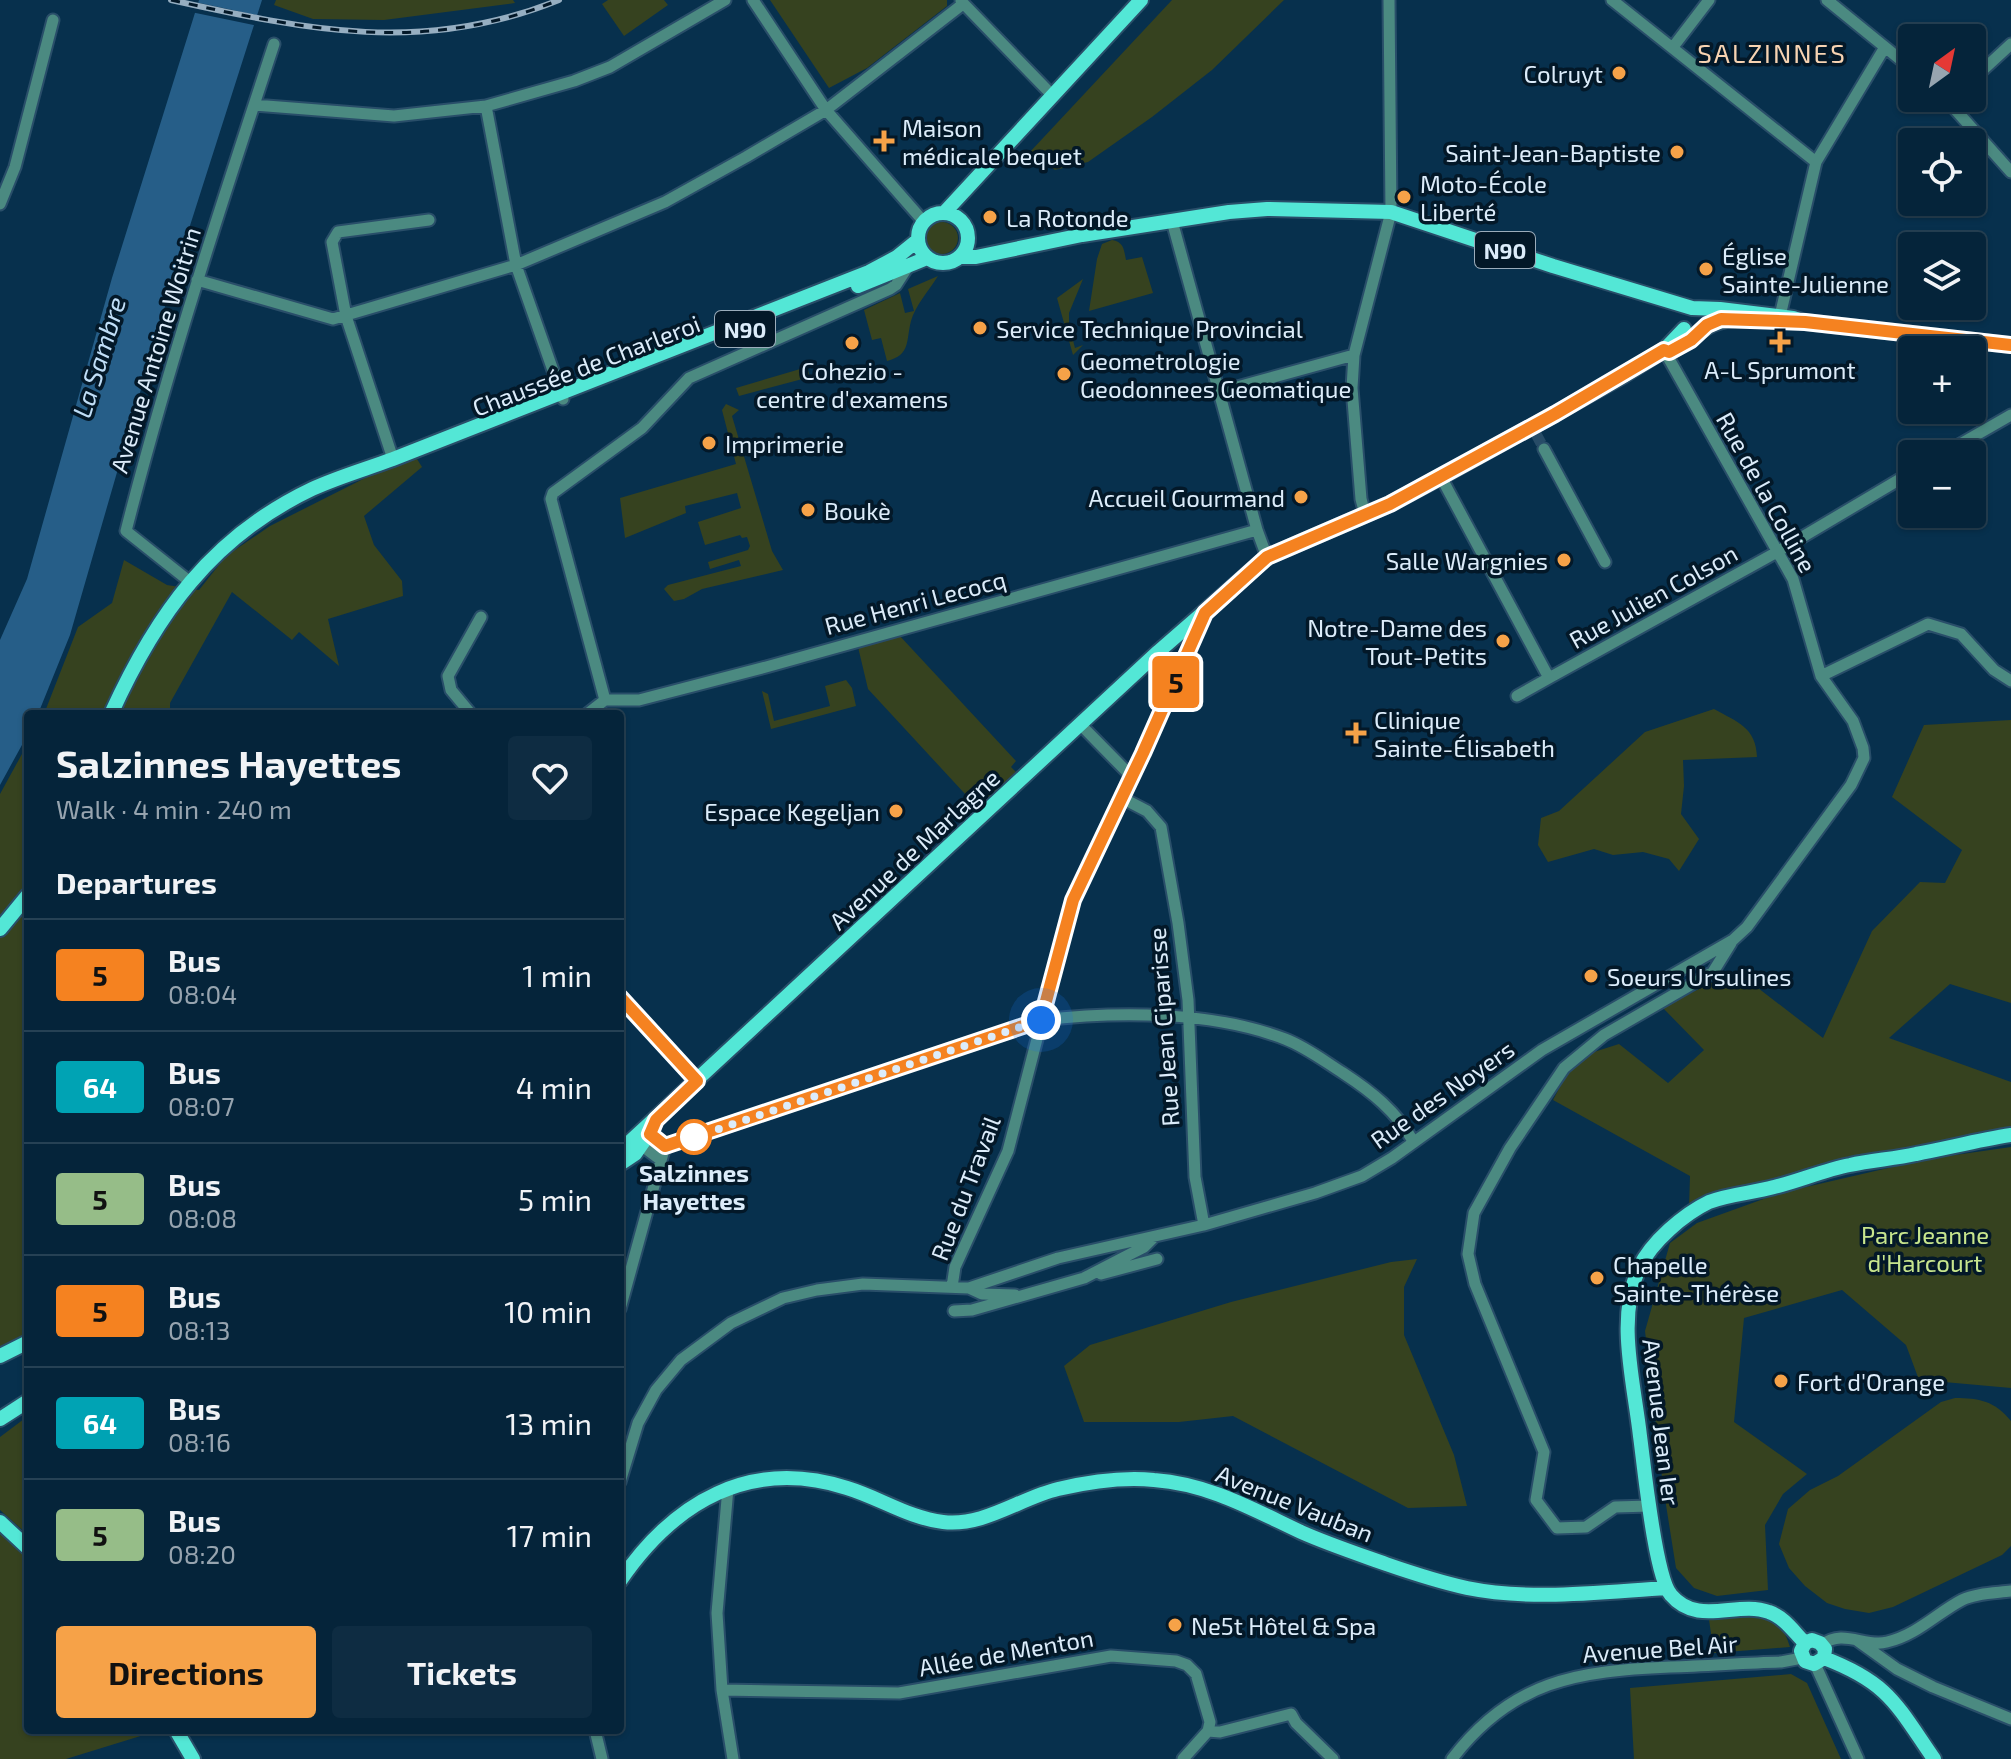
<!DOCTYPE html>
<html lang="en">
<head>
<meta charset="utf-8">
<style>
  body { margin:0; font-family:"Exo 2",sans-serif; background:#0e2c42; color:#f1f3f6; height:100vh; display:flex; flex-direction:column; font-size:30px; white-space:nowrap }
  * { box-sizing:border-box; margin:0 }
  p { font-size:26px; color:#97a4af }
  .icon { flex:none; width:44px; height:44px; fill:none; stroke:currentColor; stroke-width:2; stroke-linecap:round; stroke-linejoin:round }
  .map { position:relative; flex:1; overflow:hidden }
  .sheet { position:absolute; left:24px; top:710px; width:600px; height:1024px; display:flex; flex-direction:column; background:#05243a; border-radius:8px; box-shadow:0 2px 6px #0004,0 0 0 2px #264154 }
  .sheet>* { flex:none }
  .badge { padding:0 16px; border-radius:6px; font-size:28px; line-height:52px }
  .needle { width:52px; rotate:33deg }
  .buttons { position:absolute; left:1898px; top:24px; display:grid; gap:16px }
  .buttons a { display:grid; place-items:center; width:88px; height:88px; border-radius:8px; background:#05243a; box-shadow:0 2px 6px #0004,0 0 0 2px #264154; font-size:40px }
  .you { position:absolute; width:40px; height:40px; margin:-20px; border:6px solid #fff; border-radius:50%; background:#1a73e8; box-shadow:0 0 0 12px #1a73e833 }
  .map>.badge { position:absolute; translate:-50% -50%; box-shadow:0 0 0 4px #fff }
  h2 { padding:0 32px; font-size:30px; line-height:72px }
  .round { display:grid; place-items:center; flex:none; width:84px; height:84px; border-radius:8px; background:#0e2c42 }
  .summary { display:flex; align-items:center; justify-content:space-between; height:136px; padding:0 32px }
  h1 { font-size:38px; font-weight:700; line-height:60px }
  .button { display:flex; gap:16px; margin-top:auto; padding:16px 32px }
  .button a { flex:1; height:92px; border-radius:8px; background:#f6a248; color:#111; font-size:32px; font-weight:700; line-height:92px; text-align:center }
  .button a+a { background:#0e2c42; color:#f1f3f6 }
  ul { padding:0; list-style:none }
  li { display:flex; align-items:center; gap:24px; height:112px; padding:0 32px; border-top:2px solid #264154 }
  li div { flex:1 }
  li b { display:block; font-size:30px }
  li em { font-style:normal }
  li .badge { min-width:88px; font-weight:700; text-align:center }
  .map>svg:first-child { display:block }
  .green { fill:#36421f }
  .water { fill:#265e88 }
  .pier { fill:#07304d }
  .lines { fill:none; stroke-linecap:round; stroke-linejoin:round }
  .minor-tunnel { stroke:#274c67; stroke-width:11; stroke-dasharray:11 5.5; stroke-linecap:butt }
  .minor-casing { stroke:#294e69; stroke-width:15 }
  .major-casing { stroke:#294e69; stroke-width:18 }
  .minor { stroke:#4b8a81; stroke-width:11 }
  .major { stroke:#53e7d6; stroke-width:14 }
  .rail-casing { stroke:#96aec1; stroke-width:6 }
  .rail { stroke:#031828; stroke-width:3; stroke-dasharray:9; stroke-linecap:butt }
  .line-casing { stroke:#fff; stroke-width:18 }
  .line { stroke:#f58220; stroke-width:12 }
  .walk { stroke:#dcecfa; stroke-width:8; stroke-dasharray:0 14.4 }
  .poi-dot { fill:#f6a248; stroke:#031828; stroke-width:3 }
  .stop-dot { fill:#fff; stroke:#f58220; stroke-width:4 }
  .labels { text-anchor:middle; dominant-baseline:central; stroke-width:7; stroke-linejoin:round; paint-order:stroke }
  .shield { fill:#031828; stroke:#9bacbb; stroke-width:2 }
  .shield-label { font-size:22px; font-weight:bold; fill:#dcecfa }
  .poi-label { font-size:24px; fill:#dcecfa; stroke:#031828; text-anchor:start }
  .street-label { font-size:24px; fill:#dcecfa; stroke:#031828 }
  .stop-label { font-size:24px; font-weight:bold; fill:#dcecfa; stroke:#031828 }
  .park-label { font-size:24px; fill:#c8e68d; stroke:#031828 }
  .neighbourhood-label { font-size:26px; letter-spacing:2px; fill:#f7d3b2; stroke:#031828 }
  .water-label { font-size:26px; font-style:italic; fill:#c0def7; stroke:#031828 }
</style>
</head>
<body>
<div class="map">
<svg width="2011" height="1759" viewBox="0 0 2011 1759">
  <rect width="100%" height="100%" fill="#07304d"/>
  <!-- green -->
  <path class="green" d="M276 0H513L515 3 384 20 313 19 274 5Z
    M608 0H664L668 5 624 36 602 4Z
    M770 0H947V6L867 68 829 88Z
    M1172 0H1284L1212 70 1152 117 1088 162 1055 170 1029 153Z
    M926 238a16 16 0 1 1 32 0a16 16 0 1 1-32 0Z
    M1112 240C1124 242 1124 250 1126 260L1142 257 1153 293 1089 311 1097 259 1102 244Z
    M938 276C930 289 915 306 911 321 906 340 911 355 887 361L881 338 872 340 864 310 900 293 905 313 914 311 908 289Z
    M1083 279 1069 313V325L1075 348 1083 345 1073 355 1057 298Z
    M807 367 810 377 739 396 736 388Z
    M726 404 739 410 732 416 772 551 783 570 702 589 684 599 674 601 664 589 668 585 741 566 739 560 710 569 708 562 748 550 750 546 747 537 742 538 740 535 705 545 698 522 741 508 737 493 685 506 686 513 625 538 620 498 736 464 722 410Z
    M417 459 422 467 364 516 374 545 402 581 403 596 328 619 339 666 299 632 292 640 232 592 170 703V714H44L78 627 112 603 124 560 167 585 199 590 226 556 270 526 371 475Z
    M899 635 1016 761 1011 767 1016 772 978 808 868 689 858 647Z
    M846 680 852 688 856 706 771 729 762 691 768 694 774 721 830 706 825 686Z
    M1714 709C1737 722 1756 727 1757 757L1683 760 1684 786 1681 814 1699 839 1679 871 1669 859 1643 852 1613 855 1594 849 1548 862 1538 845 1541 818 1559 811 1645 732Z
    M2011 720V1003L1950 984 1889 1038 2011 1082V1127L1689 1207 1690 1176 1553 1100 1575 1058 1619 1044 1668 1083 1704 1050 1662 1007 1736 971 1823 1038 1872 931 1920 882 1945 883 1962 850 1892 797 1924 725Z
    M28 743V1333L0 1347V794Z
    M2011 1147V1388L1944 1382 1922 1388 1906 1345 1842 1290 1744 1318 1734 1422 1807 1474 1783 1494 1765 1525 1768 1590 1717 1596 1694 1588 1676 1568 1663 1486 1645 1331 1670 1243 1697 1223 1780 1193 1927 1159Z
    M1417 1259 1404 1287V1335L1454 1455 1467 1506 1408 1508 1233 1416 1179 1422H1084L1064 1366 1090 1345 1231 1302 1391 1262Z
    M1955 1398C1979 1398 1995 1401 2011 1421V1546L2002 1555 1893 1607 1869 1613 1845 1609 1827 1603 1805 1586 1789 1568 1779 1544 1788 1509 1810 1490 1838 1476 1941 1402Z
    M24 1419 28 1422V1535L0 1510V1437Z
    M0 1531 28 1556V1730H160L66 1759H0Z
    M1764 1615C1779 1623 1785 1630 1790 1647L1714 1653 1709 1620Z
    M1791 1674 1807 1683 1841 1759H1634L1630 1688Z"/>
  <!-- water -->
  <path class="water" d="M199 0H262L172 282 70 635 38 714H28V734L0 785V640L27 579 112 278Z"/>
  <!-- pier -->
  <path class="pier" d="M195 2 261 16 258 26 191 12Z"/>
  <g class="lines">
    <!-- minor-tunnel -->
    <path class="minor-tunnel" d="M1536 434 1544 449"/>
    <defs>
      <path id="minor" d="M753 0 826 110 924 222
        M1612 0 1816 162
        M1827 0 1912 69
        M961 1 1053 96
        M1673 47 1709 0
        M1972 80 2011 44
        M1945 98 2011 172
        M254 105 394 116 486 106 574 81 610 67 725 0
        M486 106 516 265 563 399
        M0 204 15 167 53 20
        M1172 221 1257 530 1267 557
        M197 280 333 319 516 265 665 202 746 157 826 110 963 4
        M1780 316 1816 162 1885 47
        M1219 392 1354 355
        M1544 449 1605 562
        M1943 454 2011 415
        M393 459 346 316 332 242 338 232 429 220
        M1441 477 1549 678 1777 552 1912 472
        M1365 514 1361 499 1352 388 1354 355 1391 212 1389 0
        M189 581 126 531C168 366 221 205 274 44
        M1821 676 1928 624 1961 634 1994 670 2011 681
        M1517 696 1549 678
        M605 700 551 499 553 493 642 428 689 378 890 289 896 285 907 268
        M471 714 451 690 448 676 481 617
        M587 714 605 700H639L766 667 1257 530
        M1080 724 1132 777
        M1122 798 1147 811 1161 827 1178 923 1188 1000 1195 1177 1204 1225
        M620 997 697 1081
        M665 1146 1041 1020C1118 1011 1212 1011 1285 1039 1306 1047 1324 1061 1343 1073 1372 1092 1396 1111 1413 1141
        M661 1160 637 1142 644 1129 665 1146
        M1101 1274 1157 1259
        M952 1287 955 1267 1008 1151 1073 900 1132 777 1205 613
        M969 1288 982 1294 1015 1295
        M620 1309 665 1146
        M954 1311 972 1310 1084 1278 1144 1247 1153 1238
        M620 1482 638 1423 656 1390 681 1360 731 1323 783 1298 817 1290 863 1284 969 1288 1058 1258 1204 1225 1315 1193 1362 1176 1392 1158 1542 1050 1733 940 1747 927 1851 785 1864 758 1863 748 1853 721 1821 676 1793 579 1664 350
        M728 1488 717 1613 722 1690 733 1759
        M1650 1506 1615 1507 1586 1527 1557 1528 1536 1500 1544 1452 1475 1284 1468 1254 1474 1213 1510 1148 1564 1068 1604 1035 1713 972 1731 943
        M1858 1641 1897 1669 1933 1687 2011 1719
        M1822 1645C1843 1628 1865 1648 1887 1642 1917 1635 1937 1613 1962 1600 1976 1593 1996 1593 2011 1591
        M1815 1664 1858 1759
        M722 1690 899 1693 1111 1656 1176 1661 1187 1665 1196 1674 1210 1722 1208 1731 1183 1759
        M595 1730 602 1759
        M1208 1731 1220 1732 1291 1714 1296 1723 1333 1759
        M1452 1759C1512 1680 1578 1671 1670 1667 1707 1666 1744 1663 1781 1662L1802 1658"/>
      <path id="major" d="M918 238a25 25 0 1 1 50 0a25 25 0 1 1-50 0Z
        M944 213 1141 0
        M961 257H976L1082 235 1229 212 1267 209 1391 212 1553 266 1692 308 1720 309 1793 318 1805 322 2011 345
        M858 286 927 258
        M1664 351 1669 352C1700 336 1704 319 1741 319
        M111 714C156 615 211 537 312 489 338 477 366 469 393 459L869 272 897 257 918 240
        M0 929 28 895
        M620 1151 1158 652 1267 557 1390 504 1441 477 1623 376 1664 350 1684 329
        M620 1164 635 1154 653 1128
        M0 1356 28 1342
        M0 1419 28 1401
        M0 1522 28 1548
        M620 1581C674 1502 750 1457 847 1488 880 1498 909 1518 943 1522 984 1527 1020 1498 1058 1489 1088 1482 1124 1477 1154 1480 1209 1484 1252 1509 1301 1532 1328 1544 1358 1554 1386 1564 1412 1573 1440 1582 1467 1588 1531 1601 1601 1592 1666 1588
        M1805 1643C1794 1632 1784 1617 1769 1612 1737 1600 1698 1627 1671 1595 1655 1577 1644 1465 1640 1436 1634 1382 1616 1319 1639 1268 1651 1242 1684 1214 1709 1202 1729 1194 1753 1193 1774 1187 1799 1181 1824 1170 1850 1165 1872 1160 1894 1159 1916 1154 1948 1148 1979 1140 2011 1135
        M1805 1643 1801 1651 1805 1661 1814 1664 1824 1658
        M1805 1643 1812 1640 1820 1643 1825 1649 1824 1658
        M1824 1658C1889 1683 1896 1704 1934 1759
        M176 1730 193 1759"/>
    </defs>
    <!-- minor casing -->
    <use href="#minor" class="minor-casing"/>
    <!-- major casing -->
    <use href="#major" class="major-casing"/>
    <!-- minor -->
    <use href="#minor" class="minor"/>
    <!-- major -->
    <use href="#major" class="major"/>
    <defs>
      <path id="rail" d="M171 0C307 30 424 55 559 0"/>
    </defs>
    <!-- rail casing -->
    <use href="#rail" class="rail-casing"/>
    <!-- rail -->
    <use href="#rail" class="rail"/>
  </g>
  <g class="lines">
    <defs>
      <path id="line" d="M620 997 697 1081 656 1120 650 1134 665 1146 1041 1020 1073 900 1143 753 1205 613 1267 557 1390 504 1555 414 1664 350 1669 352 1691 340 1707 325 1721 319 1805 322 2011 345"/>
    </defs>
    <!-- line casing -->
    <use href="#line" class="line-casing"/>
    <!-- line -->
    <use href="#line" class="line"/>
    <!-- walk -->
    <path class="walk" d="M694 1137 686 1140 1041 1020"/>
  </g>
  <!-- markers -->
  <g class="poi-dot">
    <circle cx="1619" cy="73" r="8"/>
    <path d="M880 129h8v8h8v8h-8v8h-8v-8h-8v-8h8z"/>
    <circle cx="1677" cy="152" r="8"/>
    <circle cx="1404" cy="197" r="8"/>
    <circle cx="990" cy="217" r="8"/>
    <circle cx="1706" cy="269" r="8"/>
    <circle cx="980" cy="328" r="8"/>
    <path d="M1776 330h8v8h8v8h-8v8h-8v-8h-8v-8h8z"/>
    <circle cx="852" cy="343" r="8"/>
    <circle cx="1064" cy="374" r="8"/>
    <circle cx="709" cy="443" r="8"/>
    <circle cx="1301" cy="497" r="8"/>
    <circle cx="808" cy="510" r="8"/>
    <circle cx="1564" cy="560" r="8"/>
    <circle cx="1503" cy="641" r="8"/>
    <path d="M1352 721h8v8h8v8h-8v8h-8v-8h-8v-8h8z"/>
    <circle cx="896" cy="811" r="8"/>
    <circle cx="1591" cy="976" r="8"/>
    <circle cx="1597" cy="1278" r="8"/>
    <circle cx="1781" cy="1381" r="8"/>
    <circle cx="1175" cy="1625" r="8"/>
  </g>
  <circle class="stop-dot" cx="694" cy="1137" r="16"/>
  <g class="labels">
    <!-- shield labels -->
    <g class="shield">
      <rect x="1475" y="232" width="60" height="36" rx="6"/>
      <rect x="715" y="311" width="60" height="36" rx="6"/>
    </g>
    <g class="shield-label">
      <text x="1505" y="250">N90</text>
      <text x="745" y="329">N90</text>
    </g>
    <!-- poi labels -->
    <g class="poi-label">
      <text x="1603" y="73" text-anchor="end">Colruyt</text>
      <text x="902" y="127">Maison<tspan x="902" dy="28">médicale bequet</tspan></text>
      <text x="1661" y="152" text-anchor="end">Saint-Jean-Baptiste</text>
      <text x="1420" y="183">Moto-École<tspan x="1420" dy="28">Liberté</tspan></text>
      <text x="1006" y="217">La Rotonde</text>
      <text x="1722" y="255">Église<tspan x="1722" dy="28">Sainte-Julienne</tspan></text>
      <text x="996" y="328">Service Technique Provincial</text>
      <text x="1080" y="360">Geometrologie<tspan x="1080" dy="28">Geodonnees Geomatique</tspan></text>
      <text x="1780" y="369" text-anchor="middle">A-L Sprumont</text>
      <text x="852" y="370" text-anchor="middle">Cohezio -<tspan x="852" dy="28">centre d'examens</tspan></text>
      <text x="725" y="443">Imprimerie</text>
      <text x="1285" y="497" text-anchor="end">Accueil Gourmand</text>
      <text x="824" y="510">Boukè</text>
      <text x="1548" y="560" text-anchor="end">Salle Wargnies</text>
      <text x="1487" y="627" text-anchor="end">Notre-Dame des<tspan x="1487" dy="28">Tout-Petits</tspan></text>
      <text x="1374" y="719">Clinique<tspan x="1374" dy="28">Sainte-Élisabeth</tspan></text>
      <text x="880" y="811" text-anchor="end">Espace Kegeljan</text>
      <text x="1607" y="976">Soeurs Ursulines</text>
      <text x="1613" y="1264">Chapelle<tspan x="1613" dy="28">Sainte-Thérèse</tspan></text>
      <text x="1797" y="1381">Fort d'Orange</text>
      <text x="1191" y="1625">Ne5t Hôtel &amp; Spa</text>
    </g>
    <!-- street labels -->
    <g class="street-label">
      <text transform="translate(155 350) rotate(-73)">Avenue Antoine Woitrin</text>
      <text transform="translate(586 365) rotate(-21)">Chaussée de Charleroi</text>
      <text transform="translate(1767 492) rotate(61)">Rue de la Colline</text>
      <text transform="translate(1653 596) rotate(-29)">Rue Julien Colson</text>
      <text transform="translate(915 602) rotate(-15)">Rue Henri Lecocq</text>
      <text transform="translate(914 849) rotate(-43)">Avenue de Marlagne</text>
      <text transform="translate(1163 1027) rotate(-94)">Rue Jean Ciparisse</text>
      <text transform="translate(1442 1094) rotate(-35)">Rue des Noyers</text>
      <text transform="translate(965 1188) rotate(-69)">Rue du Travail</text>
      <text transform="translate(1662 1422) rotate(83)">Avenue Jean Ier</text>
      <text transform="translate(1295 1503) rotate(22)">Avenue Vauban</text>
      <text transform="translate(1660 1648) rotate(-4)">Avenue Bel Air</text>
      <text transform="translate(1006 1652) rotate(-10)">Allée de Menton</text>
    </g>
    <!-- stop labels -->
    <g class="stop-label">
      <text x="694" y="1172">Salzinnes<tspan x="694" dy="28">Hayettes</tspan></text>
    </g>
    <!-- park labels -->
    <g class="park-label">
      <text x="1925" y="1234">Parc Jeanne<tspan x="1925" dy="28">d'Harcourt</tspan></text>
    </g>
    <!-- neighbourhood labels -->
    <g class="neighbourhood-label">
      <text x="1772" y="52">SALZINNES</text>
    </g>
    <!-- water labels -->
    <g class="water-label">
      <text transform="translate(98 357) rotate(-73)">La Sambre</text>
    </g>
  </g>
</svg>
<div class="buttons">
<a><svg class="needle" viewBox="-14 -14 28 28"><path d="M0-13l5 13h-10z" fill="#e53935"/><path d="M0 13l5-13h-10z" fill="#97a4af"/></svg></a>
<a><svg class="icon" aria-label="locate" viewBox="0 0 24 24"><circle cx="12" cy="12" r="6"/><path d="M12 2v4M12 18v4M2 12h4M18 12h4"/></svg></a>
<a><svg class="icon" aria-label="layers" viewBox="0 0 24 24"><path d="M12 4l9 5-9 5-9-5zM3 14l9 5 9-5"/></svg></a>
<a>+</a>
<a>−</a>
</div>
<div class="you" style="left:1041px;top:1020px"></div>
<b class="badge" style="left:1176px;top:682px;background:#f58220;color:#111">5</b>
<section class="sheet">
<div class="summary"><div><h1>Salzinnes Hayettes</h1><p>Walk · 4 min · 240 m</p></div><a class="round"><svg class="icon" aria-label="heart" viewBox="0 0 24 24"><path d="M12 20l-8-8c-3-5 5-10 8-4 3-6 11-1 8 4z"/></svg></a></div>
<h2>Departures</h2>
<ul>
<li><span class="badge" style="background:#f58220;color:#111">5</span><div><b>Bus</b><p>08:04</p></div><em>1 min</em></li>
<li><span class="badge" style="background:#00a3b4;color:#fff">64</span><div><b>Bus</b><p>08:07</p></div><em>4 min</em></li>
<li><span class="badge" style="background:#96bd88;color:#111">5</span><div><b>Bus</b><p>08:08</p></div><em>5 min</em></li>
<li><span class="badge" style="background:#f58220;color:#111">5</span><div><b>Bus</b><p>08:13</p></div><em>10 min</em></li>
<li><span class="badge" style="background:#00a3b4;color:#fff">64</span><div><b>Bus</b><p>08:16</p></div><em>13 min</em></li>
<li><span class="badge" style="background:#96bd88;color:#111">5</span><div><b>Bus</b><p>08:20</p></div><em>17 min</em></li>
</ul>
<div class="button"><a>Directions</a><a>Tickets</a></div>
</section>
</div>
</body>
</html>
